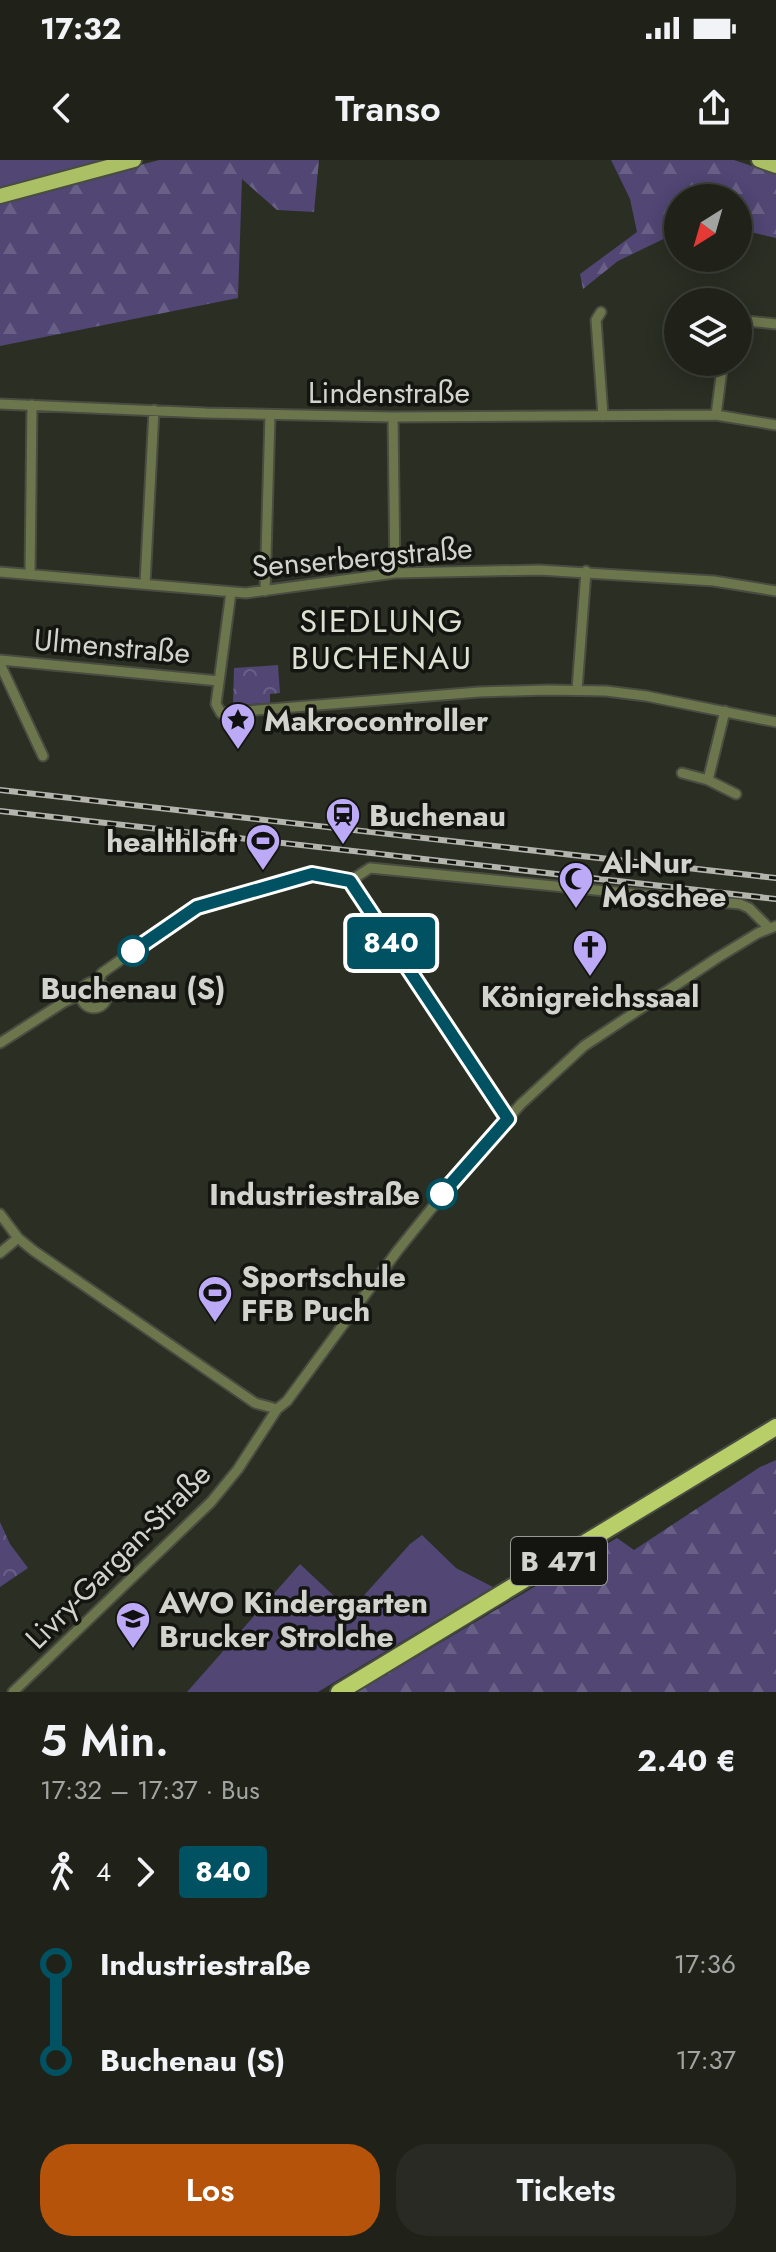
<!DOCTYPE html>
<html lang="de">
<head>
<meta charset="utf-8">
<style>
  body { margin:0; font-family:Jost,sans-serif; background:#282a23; color:#f1f3f6; height:100vh; display:flex; flex-direction:column; font-size:30px; white-space:nowrap }
  * { box-sizing:border-box; margin:0 }
  p { font-size:26px; color:#a2a4a2 }
  .icon { flex:none; width:44px; height:44px; fill:none; stroke:currentColor; stroke-width:2; stroke-linecap:round; stroke-linejoin:round }
  .map { position:relative; height:1532px; overflow:hidden }
  .panel { display:flex; flex-direction:column; background:#20221a; flex:1 }
  .panel>* { flex:none }
  .badge { padding:0 16px; border-radius:6px; font-size:28px; line-height:52px }
  .needle { width:52px; rotate:217deg }
  .buttons { position:absolute; left:664px; top:24px; display:grid; gap:16px }
  .buttons a { display:grid; place-items:center; width:88px; height:88px; border-radius:50%; background:#20221a; box-shadow:0 4px 20px #0003,0 0 0 2px #3d3f39; font-size:40px }
  .map>.badge { position:absolute; translate:-50% -50%; box-shadow:0 0 0 4px #fff }
  .legs { display:flex; align-items:center; gap:12px; height:88px; padding:0 40px; font-size:26px }
  .legs p { margin-inline-start:auto }
  .overview { display:flex; align-items:center; justify-content:space-between; height:136px; padding:0 40px }
  h1 { font-size:44px; font-weight:600; line-height:60px }
  .primary-button { display:flex; gap:16px; margin-top:auto; padding:16px 40px }
  .primary-button a { flex:1; height:92px; border-radius:32px; background:#b45309; color:#fff; font-size:32px; font-weight:600; line-height:92px; text-align:center }
  .primary-button a+a { background:#282a23; color:#f1f3f6 }
  ul { padding:0 40px; list-style:none }
  li { display:flex; align-items:center; gap:28px; height:96px; font-size:30px }
  li i { display:grid; place-items:center; width:12px; height:100%; margin:0 10px; background:currentColor }
  li i::after { content:''; width:20px; height:20px; margin:-10px; border:6px solid; border-radius:50%; background:#20221a }
  li p { margin-inline-start:auto }
  li:first-child i { background:linear-gradient(#0000 50%,currentColor 0) }
  li:last-child i { background:linear-gradient(currentColor 50%,#0000 0) }
  .status { display:flex; justify-content:space-between; align-items:center; height:56px; padding:0 40px; background:#20221a; direction:ltr }
  .status svg { height:22px; fill:currentColor }
  header { display:flex; justify-content:space-between; align-items:center; height:104px; padding:0 40px; background:#20221a; font-size:36px; font-weight:600 }
  .map>svg:first-child { display:block }
  .grass { fill:#514674 }
  .forest { fill:url(#forest-firs) }
  .park { fill:url(#park-crowns) }
  .lines { fill:none; stroke-linecap:round; stroke-linejoin:round }
  .pedestrian-casing { stroke:#494c41; stroke-width:11 }
  .minor-casing { stroke:#494c41; stroke-width:13 }
  .primary-casing { stroke:#494c41; stroke-width:18 }
  .trunk-casing { stroke:#494c41; stroke-width:20 }
  .pedestrian { stroke:#6c764c; stroke-width:7 }
  .minor { stroke:#6c764c; stroke-width:9 }
  .primary { stroke:#abbf65; stroke-width:14 }
  .trunk { stroke:#b8ce69; stroke-width:16 }
  .rail-casing { stroke:#b3b5ad; stroke-width:6 }
  .rail { stroke:#141511; stroke-width:3; stroke-dasharray:9; stroke-linecap:butt }
  .line-1-casing { stroke:#fff; stroke-width:18 }
  .line-1 { stroke:#005262; stroke-width:12 }
  .stop-1-dot { fill:#fff; stroke:#005262; stroke-width:4 }
  .labels { text-anchor:middle; dominant-baseline:central; stroke-width:7; stroke-linejoin:round; paint-order:stroke }
  .shield { fill:#141511; stroke:#989a94; stroke-width:2 }
  .shield-label { font-size:28px; font-weight:bold; fill:#d1d3cc }
  .street-label { font-size:30px; fill:#d1d3cc; stroke:#141511 }
  .poi-label { font-size:30px; font-weight:bold; fill:#d1d3cc; stroke:#141511; text-anchor:start }
  .stop-label { font-size:30px; font-weight:bold; fill:#d1d3cc; stroke:#141511 }
  .neighbourhood-label { font-size:32px; letter-spacing:2px; fill:#dde1d2; stroke:#141511 }
</style>
</head>
<body>
<div class="status"><b>17:32</b><svg viewBox="0 0 49 12"><path d="M0 12V9h3v3zM5 12V6h3v6zM10 12V3h3v9zM15 12V0h3v12zM26 1h20v11H26zM47 4h2v5h-2z"/></svg></div>
<header><svg class="icon" aria-label="back" viewBox="0 0 24 24"><path d="M15 5l-7 7 7 7"/></svg>Transo<svg class="icon" aria-label="share" viewBox="0 0 24 24"><path d="M12 15V3M7 8l5-5 5 5M5 13v7h14v-7"/></svg></header>
<div class="map">
<svg width="776" height="1532" viewBox="0 0 776 1532">
  <defs>
    <pattern id="forest-firs" width="22" height="20" patternUnits="userSpaceOnUse" patternTransform="scale(2)"><rect width="22" height="20" fill="#514674"/><path d="M5 1l3.5 6h-7zM16 11l3.5 6h-7z" fill="#696087"/></pattern>
    <pattern id="park-crowns" width="20" height="18" patternUnits="userSpaceOnUse" patternTransform="scale(2)"><rect width="20" height="18" fill="#514674"/><path d="M2 6a3 3 0 1 1 6 0M12 15a3 3 0 1 1 6 0" fill="none" stroke="#696087"/></pattern>
  </defs>
  <rect width="100%" height="100%" fill="#2b2e23"/>
  <!-- grass -->
  <path class="grass" d="M0 0H112L0 31Z
    M422 1375 456 1408 493 1427 318 1532H187L300 1404 350 1451 410 1384Z"/>
  <!-- forest -->
  <path class="forest" d="M159 0H319L314 52 277 50 242 19 238 138 0 186V42Z
    M611 0H734L776 14V78L738 69V38H678V72L618 101 583 129 580 114 637 72 630 39Z
    M776 1300V1532H357L617 1378 634 1390 760 1307Z"/>
  <!-- park -->
  <path class="park" d="M278 505 280 533 270 534V543L233 545 234 508Z
    M0 1362 10 1384 28 1408 0 1427Z"/>
  <g class="lines">
    <defs>
      <path id="pedestrian" d="M119 801 197 747 296 720"/>
      <path id="minor" d="M601 152 596 160 603 256
        M738 160 776 164
        M0 244 206 253 393 257 716 255 776 265
        M716 255 723 202
        M393 257 395 413
        M0 412 246 433 395 413 539 410 714 421 776 431
        M30 414 32 245
        M145 424 154 250
        M265 431 270 255
        M231 432 216 544 221 553 479 532 547 530 606 531 646 536 776 562
        M0 500 219 521
        M0 504 43 596
        M577 530 586 411
        M725 551 708 620 736 634
        M682 613 708 620
        M296 720 312 714 350 721 508 959
        M350 721 370 708 740 744 749 748 769 768
        M81 835a13 13 0 1 1 26 0a13 13 0 1 1-26 0Z
        M98 822 102 813 119 801
        M0 883 64 842 75 837 81 838
        M0 1054 18 1078 34 1091 255 1243 277 1249
        M0 1093 18 1078
        M13 1532 211 1342 238 1309 277 1249 287 1241 398 1090 469 1002 521 944 584 886 717 798 758 773 776 766"/>
      <path id="primary" d="M759 0 776 6
        M0 36 134 0"/>
      <path id="trunk" d="M339 1532 776 1267"/>
    </defs>
    <!-- pedestrian casing -->
    <use href="#pedestrian" class="pedestrian-casing"/>
    <!-- minor casing -->
    <use href="#minor" class="minor-casing"/>
    <!-- primary casing -->
    <use href="#primary" class="primary-casing"/>
    <!-- trunk casing -->
    <use href="#trunk" class="trunk-casing"/>
    <!-- pedestrian -->
    <use href="#pedestrian" class="pedestrian"/>
    <!-- minor -->
    <use href="#minor" class="minor"/>
    <!-- primary -->
    <use href="#primary" class="primary"/>
    <!-- trunk -->
    <use href="#trunk" class="trunk"/>
    <defs>
      <path id="rail" d="M0 630 776 718
        M0 651 776 739"/>
    </defs>
    <!-- rail casing -->
    <use href="#rail" class="rail-casing"/>
    <!-- rail -->
    <use href="#rail" class="rail"/>
  </g>
  <g class="lines">
    <defs>
      <path id="line-1" d="M133 791 197 747 312 714 350 721 508 959 442 1034"/>
    </defs>
    <!-- line-1 casing -->
    <use href="#line-1" class="line-1-casing"/>
    <!-- line-1 -->
    <use href="#line-1" class="line-1"/>
  </g>
  <!-- icons -->
  <defs>
    <symbol id="sight-pin" viewBox="-11 -11 22 30"><path d="M0 17L-7.5 6A9.5 9.5 0 1 1 7.5 6Z" fill="#bcaaf6" stroke="#141511"/><path d="M0-6L1.8-2.2L6-1.7L2.9 1.2L3.7 5.4L0 3.3L-3.7 5.4L-2.9 1.2L-6-1.7L-1.8-2.2Z" fill="#111"/></symbol>
    <symbol id="station-pin" viewBox="-11 -11 22 30"><path d="M0 17L-7.5 6A9.5 9.5 0 1 1 7.5 6Z" fill="#bcaaf6" stroke="#141511"/><path d="M-3-6H3Q5-6 5-4V2Q5 4 3 4L4.5 6H3L1.5 4h-3L-3 6H-4.5L-3 4Q-5 4-5 2V-4Q-5-6-3-6ZM-3.5-4v3h7v-3ZM-3.5 1v1.5H-2V1ZM2 1v1.5H3.5V1Z" fill="#111"/></symbol>
    <symbol id="stadium-pin" viewBox="-11 -11 22 30"><path d="M0 17L-7.5 6A9.5 9.5 0 1 1 7.5 6Z" fill="#bcaaf6" stroke="#141511"/><path d="M0-5a6.5 5 0 1 0 0 10a6.5 5 0 1 0 0-10ZM-3.5-1.8h7v3.6h-7Z" fill="#111"/></symbol>
    <symbol id="mosque-pin" viewBox="-11 -11 22 30"><path d="M0 17L-7.5 6A9.5 9.5 0 1 1 7.5 6Z" fill="#bcaaf6" stroke="#141511"/><path d="M3.5-4.9A6 6 0 1 0 3.5 4.9A5 5 0 1 1 3.5-4.9Z" fill="#111"/></symbol>
    <symbol id="church-pin" viewBox="-11 -11 22 30"><path d="M0 17L-7.5 6A9.5 9.5 0 1 1 7.5 6Z" fill="#bcaaf6" stroke="#141511"/><path d="M-1.2-6h2.4v3.5h3.3v2.4h-3.3V6h-2.4V-.1h-3.3v-2.4h3.3Z" fill="#111"/></symbol>
    <symbol id="school-pin" viewBox="-11 -11 22 30"><path d="M0 17L-7.5 6A9.5 9.5 0 1 1 7.5 6Z" fill="#bcaaf6" stroke="#141511"/><path d="M0-5L7-2L0 1L-7-2ZM-4 1L0 2.5L4 1V4Q0 6-4 4Z" fill="#111"/></symbol>
  </defs>
  <g fill-rule="evenodd">
    <use href="#sight-pin" x="218" y="540" width="40" height="54"/>
    <use href="#station-pin" x="323" y="635" width="40" height="54"/>
    <use href="#stadium-pin" x="243" y="661" width="40" height="54"/>
    <use href="#mosque-pin" x="556" y="699" width="40" height="54"/>
    <use href="#church-pin" x="570" y="767" width="40" height="54"/>
    <use href="#stadium-pin" x="195" y="1113" width="40" height="54"/>
    <use href="#school-pin" x="113" y="1439" width="40" height="54"/>
  </g>
  <!-- markers -->
  <g class="stop-1-dot">
    <circle cx="133" cy="791" r="14"/>
    <circle cx="442" cy="1034" r="14"/>
  </g>
  <g class="labels">
    <!-- shield labels -->
    <rect class="shield" x="511" y="1377" width="96" height="48" rx="6"/>
    <g class="shield-label">
      <text x="559" y="1401">B 471</text>
    </g>
    <!-- street labels -->
    <g class="street-label">
      <text x="389" y="232">Lindenstraße</text>
      <text transform="translate(362 397) rotate(-5)">Senserbergstraße</text>
      <text transform="translate(112 486) rotate(5)">Ulmenstraße</text>
      <text transform="translate(118 1396) rotate(-45)">Livry-Gargan-Straße</text>
    </g>
    <!-- poi labels -->
    <g class="poi-label">
      <text x="264" y="560">Makrocontroller</text>
      <text x="369" y="655">Buchenau</text>
      <text x="237" y="681" text-anchor="end">healthloft</text>
      <text x="602" y="702">Al-Nur<tspan x="602" dy="34">Moschee</tspan></text>
      <text x="590" y="836" text-anchor="middle">Königreichssaal</text>
      <text x="241" y="1116">Sportschule<tspan x="241" dy="34">FFB Puch</tspan></text>
      <text x="159" y="1442">AWO Kindergarten<tspan x="159" dy="34">Brucker Strolche</tspan></text>
    </g>
    <!-- stop labels -->
    <g class="stop-label">
      <text x="133" y="828">Buchenau (S)</text>
      <text x="420" y="1034" text-anchor="end">Industriestraße</text>
    </g>
    <!-- neighbourhood labels -->
    <g class="neighbourhood-label">
      <text x="382" y="461">SIEDLUNG<tspan x="382" dy="37">BUCHENAU</tspan></text>
    </g>
  </g>
</svg>
<div class="buttons">
<a><svg class="needle" viewBox="-14 -14 28 28"><path d="M0-13l5 13h-10z" fill="#e53935"/><path d="M0 13l5-13h-10z" fill="#a2a4a2"/></svg></a>
<a><svg class="icon" aria-label="layers" viewBox="0 0 24 24"><path d="M12 4l9 5-9 5-9-5zM3 14l9 5 9-5"/></svg></a>
</div>
<b class="badge" style="left:391px;top:783px;background:#005262;color:#fff">840</b>
</div>
<section class="panel">
<div class="overview"><div><h1>5 Min.</h1><p>17:32 – 17:37 · Bus</p></div><b>2.40 €</b></div>
<div class="legs"><svg class="icon" aria-label="walk" viewBox="0 0 24 24"><circle cx="13" cy="4" r="2"/><path d="M13 8l-2 6 4 7M11 14l-3 7M7 12l3-4h3l4 4"/></svg>4<svg class="icon" aria-label="forward" viewBox="0 0 24 24"><path d="M9 5l7 7-7 7"/></svg><b class="badge" style="background:#005262;color:#fff">840</b></div>
<ul>
<li><i style="color:#005262"></i><b>Industriestraße</b><p>17:36</p></li>
<li><i style="color:#005262"></i><b>Buchenau (S)</b><p>17:37</p></li>
</ul>
<div class="primary-button"><a>Los</a><a>Tickets</a></div>
</section>
</body>
</html>
